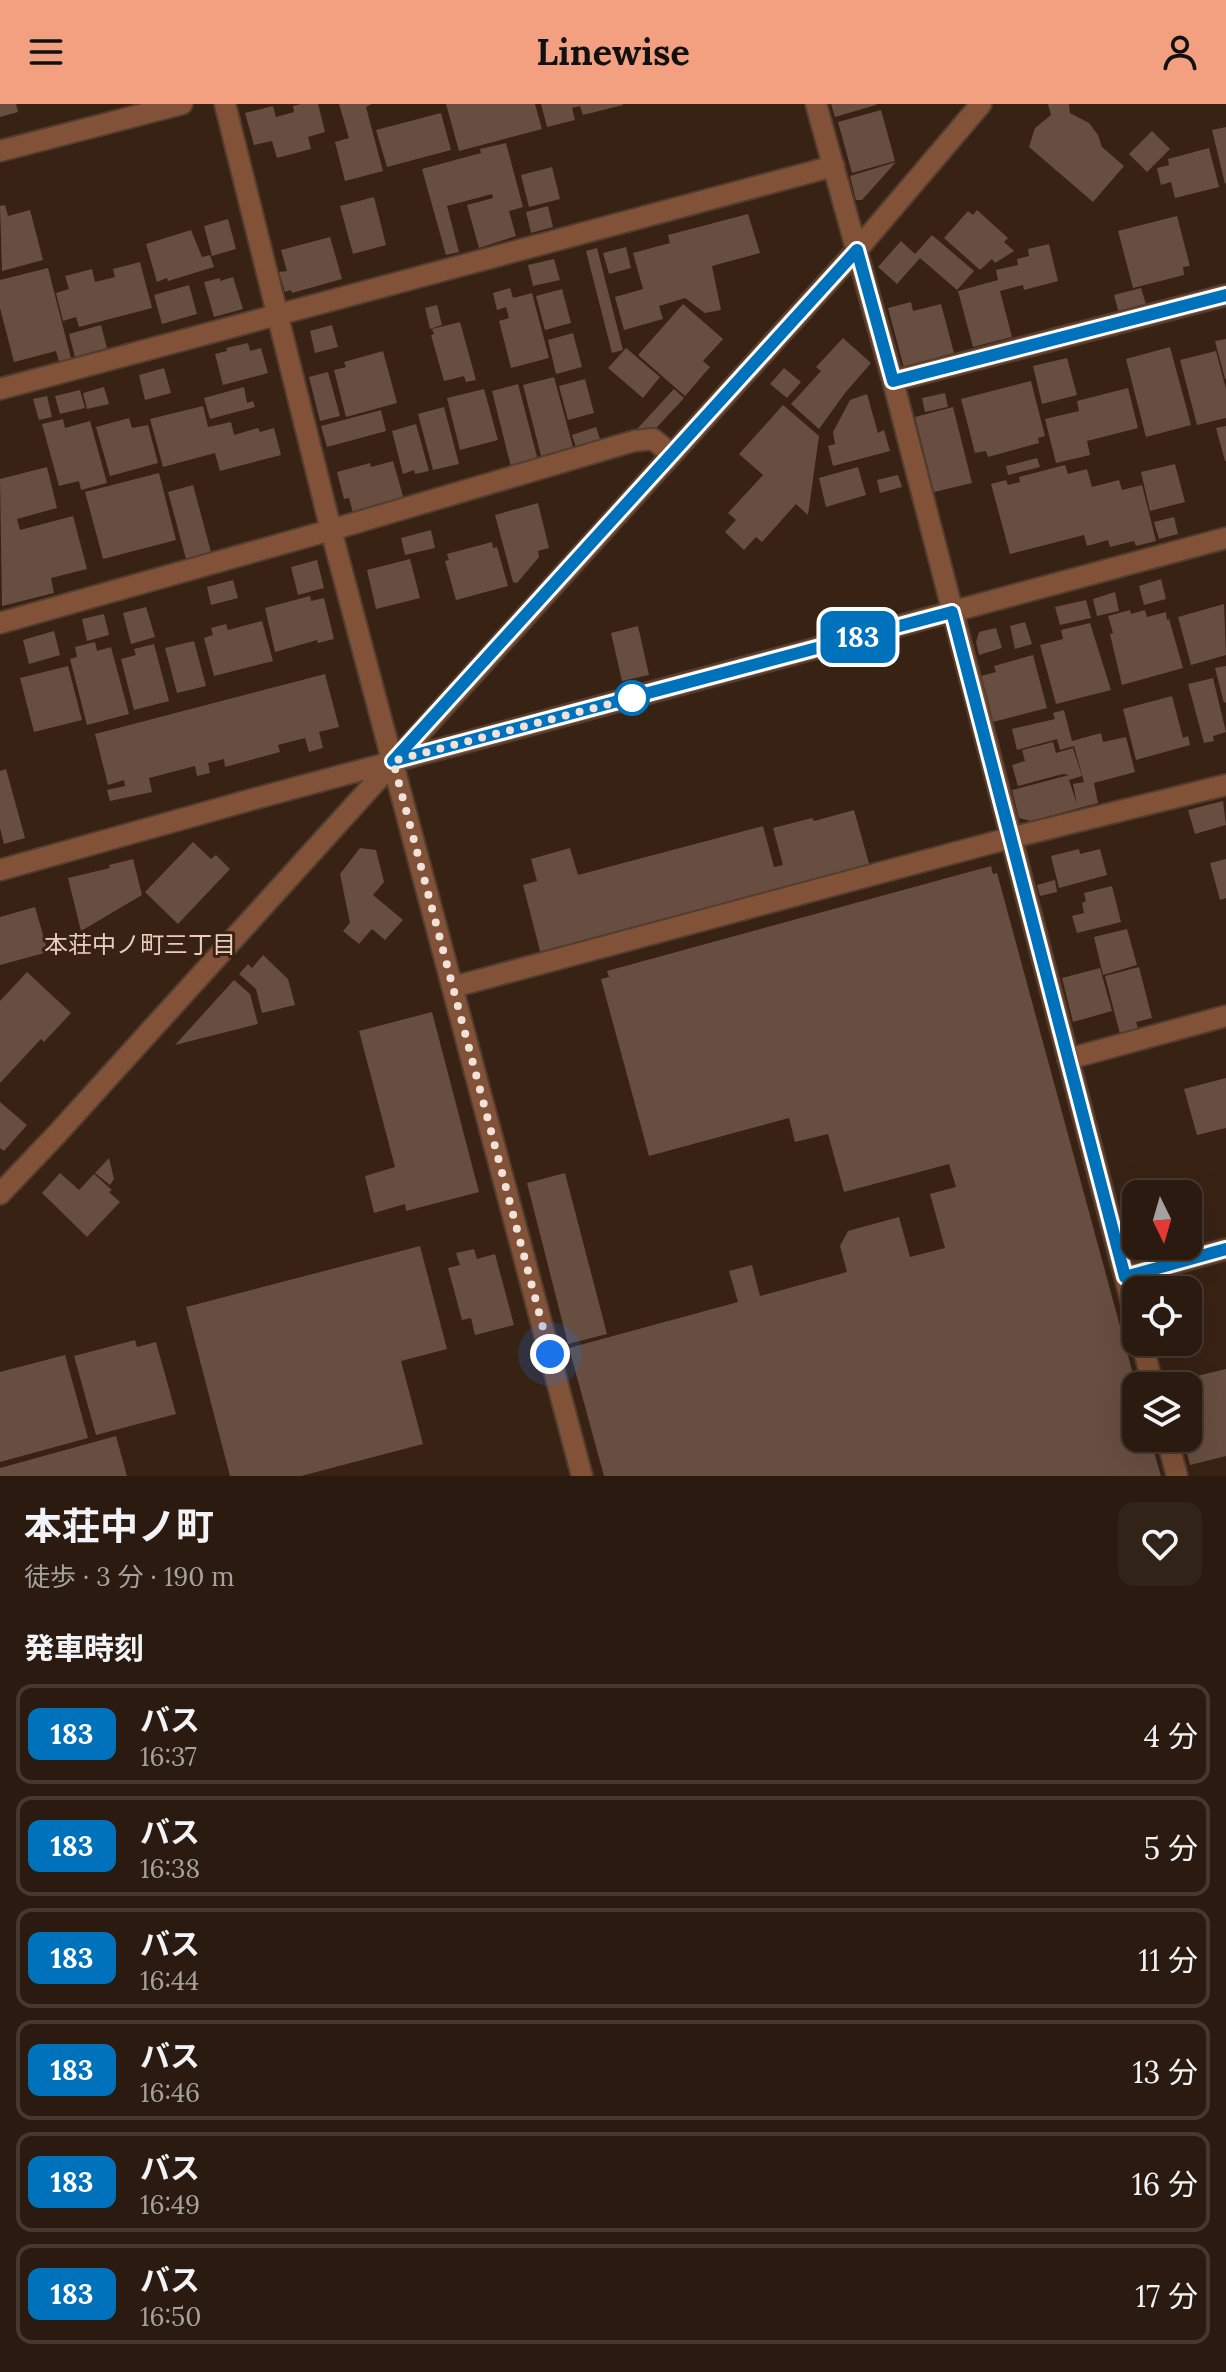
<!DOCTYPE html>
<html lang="ja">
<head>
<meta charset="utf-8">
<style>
  body { margin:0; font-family:Lora,"Noto Sans JP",serif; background:#322318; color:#f1f3f6; height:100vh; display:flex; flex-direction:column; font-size:30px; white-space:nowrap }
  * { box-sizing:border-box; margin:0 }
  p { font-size:26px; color:#a5a19e }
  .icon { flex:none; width:44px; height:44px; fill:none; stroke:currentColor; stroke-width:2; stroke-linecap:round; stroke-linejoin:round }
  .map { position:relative; height:1372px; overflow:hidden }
  .details { display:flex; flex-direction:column; background:#2a1a0f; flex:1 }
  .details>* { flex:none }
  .badge { padding:0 16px; border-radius:12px; font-size:28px; line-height:52px }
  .needle { width:52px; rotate:175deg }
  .tools { position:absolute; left:1122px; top:1076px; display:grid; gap:16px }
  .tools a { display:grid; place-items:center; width:80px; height:80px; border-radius:16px; background:#2a1a0f; box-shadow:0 8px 32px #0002,0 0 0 2px #46382f; font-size:40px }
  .you { position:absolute; width:40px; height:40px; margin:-20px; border:6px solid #fff; border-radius:50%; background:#1a73e8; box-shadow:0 0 0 12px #1a73e833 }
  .map>.badge { position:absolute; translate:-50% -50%; box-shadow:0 0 0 4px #fff }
  h2 { padding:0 24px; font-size:30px; line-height:72px }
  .round { display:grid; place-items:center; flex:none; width:84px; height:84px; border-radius:16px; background:#322318 }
  .head { display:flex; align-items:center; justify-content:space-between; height:136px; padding:0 24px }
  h1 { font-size:38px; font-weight:700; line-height:60px }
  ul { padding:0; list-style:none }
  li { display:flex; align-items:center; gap:24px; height:100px; margin:0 16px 12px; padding:0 8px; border:4px solid #46382f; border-radius:16px }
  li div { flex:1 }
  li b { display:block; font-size:30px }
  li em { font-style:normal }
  li .badge { min-width:88px; font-weight:700; text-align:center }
  header { display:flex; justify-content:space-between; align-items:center; height:104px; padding:0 24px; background:#f2a07f; color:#111; font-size:36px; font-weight:700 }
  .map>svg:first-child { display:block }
  .building { fill:#674e40 }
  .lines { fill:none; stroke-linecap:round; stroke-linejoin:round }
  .minor-casing { stroke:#523d30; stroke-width:24 }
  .minor { stroke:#815237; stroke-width:20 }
  .line-casing { stroke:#fff; stroke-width:18 }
  .line { stroke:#0072bc; stroke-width:12 }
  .walk { stroke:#f0e1d9; stroke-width:8; stroke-dasharray:0 14.4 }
  .stop-dot { fill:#fff; stroke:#0072bc; stroke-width:4 }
  .labels { text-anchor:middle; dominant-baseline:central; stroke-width:6; stroke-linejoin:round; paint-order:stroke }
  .neighbourhood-label { font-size:24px; fill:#ebcdbd; stroke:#382214 }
</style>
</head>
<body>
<header><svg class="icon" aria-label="menu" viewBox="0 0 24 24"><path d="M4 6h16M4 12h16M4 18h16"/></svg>Linewise<svg class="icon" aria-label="person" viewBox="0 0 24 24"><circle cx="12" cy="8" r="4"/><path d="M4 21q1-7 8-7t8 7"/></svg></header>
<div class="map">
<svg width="1226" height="1372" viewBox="0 0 1226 1372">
  <rect width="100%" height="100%" fill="#382214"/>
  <!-- building -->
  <path class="building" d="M0 0H16L18 8 0 13Z
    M301 0H318L325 28 308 33 311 45 277 54 272 37 254 41 245 9 273 2 276 13 294 8 293 2Z
    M339 0H372L366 3 383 67 345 77 335 38 349 34Z
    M446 0H535L542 25 459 47Z
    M541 0H623V1L583 11 580 2 572 4 575 16 547 23Z
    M831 0H876V1L835 13Z
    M1048 0H1069L1070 9 1089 19 1098 31 1102 43 1124 62 1093 98 1029 43 1035 24 1051 11Z
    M881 6 895 57 852 69 838 18Z
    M441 9 451 46 387 63 376 26Z
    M1226 23V79L1225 80 1212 26Z
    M1152 27 1170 45 1147 68 1129 50Z
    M506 39 523 103 509 107 516 132 479 144 467 101 493 94 492 90 447 102 459 148 446 151 422 65 481 49 480 45Z
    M1209 44 1219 83 1175 94 1171 78 1161 81 1157 64 1169 61 1168 55Z
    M896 58 862 96H856L850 72Z
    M552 63 560 95 529 103 521 71Z
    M374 93 386 141 353 150 340 102Z
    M5 101 8 112 30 106 43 156 2 167 0 102Z
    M548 102 553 123 531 129 526 108Z
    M977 106 1008 134 1004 138 1014 147 995 159 992 155 980 166 944 134 968 107 973 111Z
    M748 110 760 149 712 162 721 206 705 209 685 194 659 202 663 215 624 226 615 193 643 185 633 149 670 139 668 131Z
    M1177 112 1190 162 1183 163 1184 171 1133 184 1118 127Z
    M228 115 236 145 212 152 204 122Z
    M191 126 202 153 210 151 214 163 168 177 167 174 157 178 146 140Z
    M932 131 974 167 957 186 920 154 897 180 878 163 901 137 915 150Z
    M330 133 342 175 292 189 291 186 285 188 279 168 287 167 281 146Z
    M1049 140 1058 177 1024 186 1023 181 1000 187 1012 233 973 243 958 187 998 176 996 166 1018 161 1017 155 1029 152 1028 145Z
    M626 143 631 164 609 170 603 149Z
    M597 144 623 246 612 249 586 147Z
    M554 155 560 176 533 182 528 161Z
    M140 158 152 204 79 223 76 213 63 217 56 189 69 185 65 172 92 165 95 178 115 173 113 165Z
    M48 164 72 258 60 261 56 247 14 258 0 204V176Z
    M233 173 243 205 214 213 204 178 220 174V177Z
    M189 181 197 210 162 220 154 191Z
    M510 184 513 194 532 189 549 254 511 264 499 217 509 214 506 203 497 206 493 189Z
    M1141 184 1148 207 1120 214 1114 191Z
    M562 185 571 219 545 226 536 192Z
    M911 198 913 207 941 200 954 249 939 253 941 261 904 264 888 204Z
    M683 200 723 235 703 257 710 263 685 292 638 251Z
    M437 201 442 221 430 225 425 204Z
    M460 218 476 276 466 278 464 272 444 277 431 231 434 230 432 225Z
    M101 221 107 244 75 253 69 230Z
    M332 221 338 243 315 249 310 227Z
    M573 229 582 263 556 270 548 236Z
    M843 234 871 259 845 289 819 325 791 300 821 267 816 263Z
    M1226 235V275H1225L1215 237Z
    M248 239 250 247 261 244 268 269 223 281 215 250 227 247 226 244Z
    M1170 243 1191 321 1146 333 1126 255Z
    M626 244 660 273 643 294 608 264Z
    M383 247 397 299 346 313 334 266 346 263 344 258Z
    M1216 247 1226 285V314L1197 321 1180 256Z
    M1067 254 1077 291 1042 300 1033 262Z
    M164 264 171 289 145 296 139 271Z
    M784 264 801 278 787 294 770 280Z
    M328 268 340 312 320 317 309 273Z
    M554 273 573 343 541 352 523 281Z
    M585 275 594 309 568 316 559 282Z
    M1031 277 1045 332 1038 334 1039 339 988 353 986 347 975 349 961 295Z
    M518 280 540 364 513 371 492 287Z
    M104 283 109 300 87 305 83 289Z
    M244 283 247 299 253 297 255 303 210 315 204 294Z
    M1128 284 1138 324 1087 337 1090 351 1056 359 1045 315 1079 307 1077 297Z
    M484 285 498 336 460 346 447 294Z
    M674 285 684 294 647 334 637 325Z
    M80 286 85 304 60 310 55 292Z
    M945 289 948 303 925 308 922 294Z
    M867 290 878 329 884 326 890 347 833 362 828 342 835 340 833 328 850 296Z
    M47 292 52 313 39 316 33 295Z
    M783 301 819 332 808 411 796 400 762 438 756 433 744 446 725 428 736 416 728 409 763 371 739 350Z
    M203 302 208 323 231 318 234 331 258 324 260 328 274 324 281 351 220 367 215 349 163 363 150 315Z
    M444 303 459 360 433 366 418 310Z
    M953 303 972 379 934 388 915 313Z
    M381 306 386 327 327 343 321 322Z
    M129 314 132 324 148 321 158 359 110 372 96 323Z
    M63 315 65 324 90 317 107 379 81 386 79 377 59 382 42 320Z
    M416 320 429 367 415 370 414 366 403 370 392 327Z
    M1226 322V357H1225L1216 324Z
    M596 323 603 344 579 352 572 331Z
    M1037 354 1040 363 1008 371 1006 362Z
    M393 357 405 399 354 413 349 394 344 395 337 368 370 359 371 363Z
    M1175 360 1185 398 1150 407 1141 368Z
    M1065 361 1068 370 1087 365 1092 383 1119 376 1122 386 1142 381 1156 437 1136 442 1134 437 1110 443 1108 436 1087 442 1084 431 1010 450 991 380 1006 376 1008 381 1020 378 1019 373Z
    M47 363 57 404 17 415 20 426 73 412 87 465 51 474 54 489 2 502 0 375Z
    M858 363 866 391 826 403 819 374Z
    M159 369 176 436 103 455 85 388Z
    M898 371 902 383 880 389 877 376Z
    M193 381 211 448 186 455 168 388Z
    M538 399 549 444 538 447 539 453 517 479 513 478 495 411Z
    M1174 413 1178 430 1159 435 1154 418Z
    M431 426 435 444 405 451 401 434Z
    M492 438 493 444 497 443 508 482 456 496 445 457 449 456 447 450Z
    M410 455 420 494 376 505 367 466Z
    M317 456 324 484 298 491 291 463Z
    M1161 475 1166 495 1144 501 1139 482Z
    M233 476 238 494 211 501 207 483Z
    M1115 488 1119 507 1097 512 1093 495Z
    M310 492 311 497 324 494 334 535 318 539 317 536 275 548 265 504Z
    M1086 496 1091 514 1060 521 1055 503Z
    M1224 500 1226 551 1191 561 1178 513Z
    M146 503 155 533 131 540 123 509Z
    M1130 506 1131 510 1145 506 1147 513 1166 508 1167 516 1169 515 1183 564 1122 581 1110 530 1113 529 1108 512Z
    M104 510 109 531 87 537 82 515Z
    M262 517 273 557 214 572 204 534 213 531 211 524 226 520 228 526Z
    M1025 518 1032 540 1015 545 1010 522Z
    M1090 519 1111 586 1056 600 1040 541 1063 535 1061 526Z
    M638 522 649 571 622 577 611 529Z
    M996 524 1002 544 979 551 976 538 979 528Z
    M54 527 60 551 29 560 23 536Z
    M194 537 206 582 177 589 165 544Z
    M95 538 97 547 111 543 129 610 87 621 70 555 77 553 75 543Z
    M154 540 169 597 134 606 121 555 136 551 134 545Z
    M1033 551 1047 604 993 618 981 572 996 568 994 562Z
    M68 562 82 616 34 628 20 574Z
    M1226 562V598L1224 599 1215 564Z
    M325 570 339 623 319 628 323 644 309 648 305 634 278 641 280 648 225 663 224 655 208 659 210 669 197 672 195 662 149 674 152 688 110 697 107 686 125 682 124 676 108 681 95 630Z
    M1213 574 1226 628 1213 632 1214 637 1204 639 1188 580Z
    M1172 592 1183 634 1188 632 1190 641 1136 656 1123 605Z
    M1064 606 1072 637 1101 629 1103 638 1126 633 1135 668 1094 679 1098 699 1031 717 1019 714 1012 686 1069 671 1063 670 1018 682 1012 661 1025 657 1022 646 1053 638 1056 649 1073 644 1082 672 1069 676 1077 700 1073 680 1084 678 1074 642 1060 646 1057 635 1017 646 1012 625 1055 615 1053 609Z
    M6 665 25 734 4 740 0 724V667Z
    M1223 697 1226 721 1195 730 1188 706Z
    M854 706 870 763 541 851 523 781 537 777 531 755 570 744 578 771 763 722 774 763 783 761 773 724 812 714 814 717Z
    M193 738 211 755 216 751 230 765 178 820 145 788Z
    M360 744 376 746 384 778 373 791 403 816 385 836 372 825 359 840 343 827 350 819 340 770Z
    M1079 745 1080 750 1100 745 1107 771 1059 784 1051 752Z
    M133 755 142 791 81 827 68 774 110 764 109 761Z
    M1226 755V794L1220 796 1210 759Z
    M991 762 993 770 997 769 1136 1281V1334H1150L1161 1372H604L569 1244 738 1198 729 1167 752 1161 760 1192 847 1168 840 1142 848 1127 899 1113 910 1153 945 1144 930 1090 956 1083 949 1060 844 1088 828 1030 795 1038 789 1014 649 1052 601 875 609 873 607 867Z
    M1055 776 1057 788 1040 792 1037 781Z
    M1112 782 1121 818 1077 829 1072 812 1084 809 1082 799 1086 797 1084 789Z
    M35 803 48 848 0 861V813Z
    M1127 825 1137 861 1103 871 1094 833Z
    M263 851 288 875 295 901 262 909 256 885 239 870 248 860 252 864Z
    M1139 863 1152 914 1136 918 1138 925 1120 930 1105 872Z
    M1100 864 1112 907 1073 918 1062 874Z
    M27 868 71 909 44 938 41 935 0 979V897Z
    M234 876 250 890 258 920 175 941Z
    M432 908 479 1088 406 1107 405 1100 374 1109 365 1072 395 1063 359 927Z
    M1226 974V1024L1197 1031 1184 985Z
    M0 998 27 1021 4 1047 0 1044Z
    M109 1054 114 1075 110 1081 95 1069Z
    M60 1069 79 1086 94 1070 112 1086 109 1088 120 1098 87 1133 42 1089Z
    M565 1069 607 1230 568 1240 527 1079Z
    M420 1142 447 1245 401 1257 423 1340 301 1372H230L186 1203Z
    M474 1145 477 1155 495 1150 514 1221 475 1231 471 1214 462 1216 448 1164 460 1161 456 1149Z
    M135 1236 137 1243 156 1238 176 1310 96 1331 74 1252Z
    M65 1251 88 1334 0 1358V1268Z
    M1226 1265V1352L1190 1361 1183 1334H1188V1282H1169L1168 1279Z
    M116 1332 127 1372H0V1364Z"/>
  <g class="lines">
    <defs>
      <path id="minor" d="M225 0 331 426 582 1372
        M816 0 893 277 1136 1216
        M0 47 182 0
        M893 277 1226 191
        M0 285 834 62
        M0 519 331 426 634 337 653 335 671 350
        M0 766 250 696 1226 434
        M453 883 1010 734 1226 681
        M1068 955 1226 912
        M0 1090 57 1030 857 146 981 0
        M1125 1173 1226 1145
        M1142 1238 1153 1282
        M1167 1334 1177 1372"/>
    </defs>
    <!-- minor casing -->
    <use href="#minor" class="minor-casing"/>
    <!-- minor -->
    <use href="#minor" class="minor"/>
  </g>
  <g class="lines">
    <defs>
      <path id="line" d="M1226 191 893 277 857 146 393 657 952 508 1125 1173 1226 1145"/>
    </defs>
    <!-- line casing -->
    <use href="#line" class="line-casing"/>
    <!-- line -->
    <use href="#line" class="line"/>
    <!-- walk -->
    <path class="walk" d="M550 1250 393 657 632 594"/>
  </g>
  <!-- markers -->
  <circle class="stop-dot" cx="632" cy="594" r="16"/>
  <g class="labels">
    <!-- neighbourhood labels -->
    <g class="neighbourhood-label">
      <text x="140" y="840">本荘中ノ町三丁目</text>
    </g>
  </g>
</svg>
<div class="tools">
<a><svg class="needle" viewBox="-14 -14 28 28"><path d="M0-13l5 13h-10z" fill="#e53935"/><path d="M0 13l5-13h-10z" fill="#a5a19e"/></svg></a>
<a><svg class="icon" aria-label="locate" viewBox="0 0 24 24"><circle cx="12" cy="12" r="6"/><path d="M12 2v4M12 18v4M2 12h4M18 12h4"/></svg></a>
<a><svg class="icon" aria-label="layers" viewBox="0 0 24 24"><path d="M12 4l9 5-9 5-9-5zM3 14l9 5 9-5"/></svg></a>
</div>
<div class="you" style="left:550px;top:1250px"></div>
<b class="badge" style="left:858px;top:533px;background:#0072bc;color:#fff">183</b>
</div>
<section class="details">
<div class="head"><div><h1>本荘中ノ町</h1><p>徒歩 · 3 分 · 190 m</p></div><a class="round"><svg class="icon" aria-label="heart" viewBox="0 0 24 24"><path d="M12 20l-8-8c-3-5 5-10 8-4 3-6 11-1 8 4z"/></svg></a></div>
<h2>発車時刻</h2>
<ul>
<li><span class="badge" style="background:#0072bc;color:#fff">183</span><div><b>バス</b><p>16:37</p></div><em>4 分</em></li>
<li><span class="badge" style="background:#0072bc;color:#fff">183</span><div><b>バス</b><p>16:38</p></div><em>5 分</em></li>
<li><span class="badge" style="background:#0072bc;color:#fff">183</span><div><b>バス</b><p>16:44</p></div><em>11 分</em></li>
<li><span class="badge" style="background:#0072bc;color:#fff">183</span><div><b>バス</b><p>16:46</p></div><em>13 分</em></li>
<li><span class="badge" style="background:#0072bc;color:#fff">183</span><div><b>バス</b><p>16:49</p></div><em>16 分</em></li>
<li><span class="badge" style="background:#0072bc;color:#fff">183</span><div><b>バス</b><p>16:50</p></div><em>17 分</em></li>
</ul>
</section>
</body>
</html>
